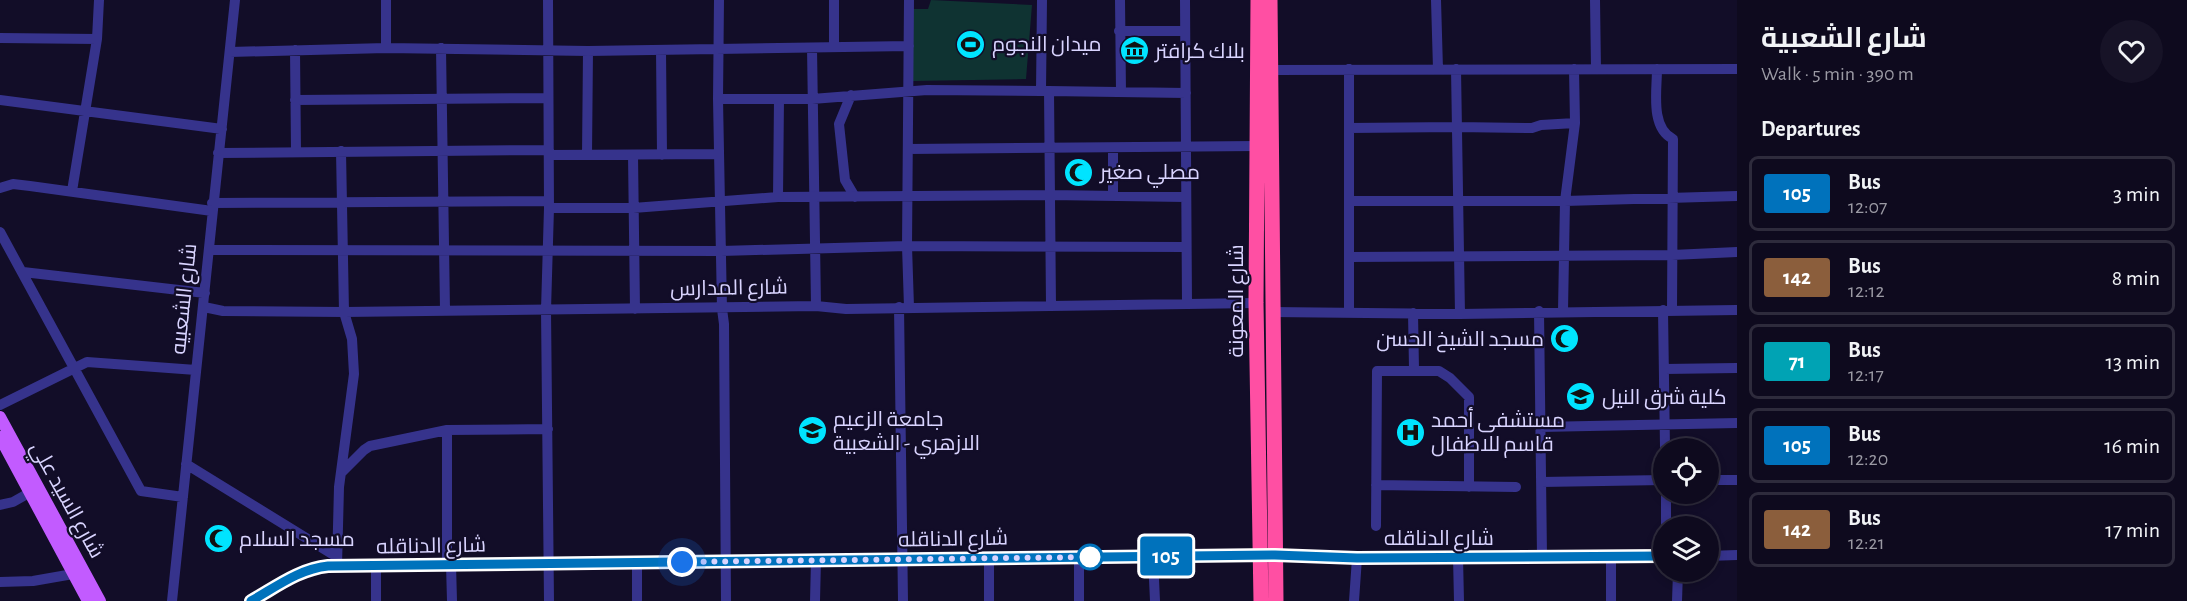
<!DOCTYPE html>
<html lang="en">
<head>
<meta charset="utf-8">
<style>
  body { margin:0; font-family:"Alegreya Sans",Cairo,sans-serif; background:#171327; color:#f1f3f6; height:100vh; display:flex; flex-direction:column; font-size:22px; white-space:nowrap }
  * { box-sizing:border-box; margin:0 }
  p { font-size:20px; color:#9b9aa4 }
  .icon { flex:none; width:33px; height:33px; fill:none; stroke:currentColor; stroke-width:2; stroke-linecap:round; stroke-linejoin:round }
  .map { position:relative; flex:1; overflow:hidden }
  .sheet { display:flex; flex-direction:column; background:#0e0a1e; width:450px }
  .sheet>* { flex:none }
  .badge { padding:0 12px; border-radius:4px; font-size:21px; line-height:39px }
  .tools { position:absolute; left:1653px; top:438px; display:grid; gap:12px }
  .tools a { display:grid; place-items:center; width:66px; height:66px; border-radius:50%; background:#0e0a1e; box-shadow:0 3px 9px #0003,0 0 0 2px #2e2b3c; font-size:30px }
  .you { position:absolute; width:30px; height:30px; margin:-15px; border:4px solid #fff; border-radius:50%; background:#1a73e8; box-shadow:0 0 0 9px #1a73e833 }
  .map>.badge { position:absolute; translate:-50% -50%; box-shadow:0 0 0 3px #fff }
  h2 { padding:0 24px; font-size:22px; line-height:54px }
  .round { display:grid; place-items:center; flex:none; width:63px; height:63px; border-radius:32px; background:#171327 }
  .summary { display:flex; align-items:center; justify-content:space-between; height:102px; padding:0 24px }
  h1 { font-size:28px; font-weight:700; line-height:45px }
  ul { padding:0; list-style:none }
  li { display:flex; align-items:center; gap:18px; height:75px; margin:0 12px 9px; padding:0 12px; border:3px solid #2e2b3c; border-radius:9px }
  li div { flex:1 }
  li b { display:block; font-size:22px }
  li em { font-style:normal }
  li .badge { min-width:66px; font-weight:700; text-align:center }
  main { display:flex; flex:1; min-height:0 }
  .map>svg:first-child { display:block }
  .green { fill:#0f3332 }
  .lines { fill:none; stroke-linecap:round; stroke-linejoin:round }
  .minor { stroke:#36338c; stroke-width:10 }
  .major { stroke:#c25bff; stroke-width:12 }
  .highway { stroke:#ff4fa3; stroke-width:15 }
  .line-casing { stroke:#fff; stroke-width:14 }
  .line { stroke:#0072bc; stroke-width:9 }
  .walk { stroke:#d9d4ff; stroke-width:6; stroke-dasharray:0 10.8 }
  .stop-dot { fill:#fff; stroke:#0072bc; stroke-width:3 }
  .labels { text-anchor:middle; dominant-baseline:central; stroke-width:4.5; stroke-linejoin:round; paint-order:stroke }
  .poi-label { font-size:21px; fill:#d9d4ff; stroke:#120d28; text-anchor:start }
  .street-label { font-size:21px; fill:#d9d4ff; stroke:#120d28 }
</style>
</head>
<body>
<main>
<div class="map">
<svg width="1737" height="601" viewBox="0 0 1737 601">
  <rect width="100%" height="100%" fill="#120d28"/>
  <!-- green -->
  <path class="green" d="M931 0 1032 5 1026 79 913 81V9H928Z"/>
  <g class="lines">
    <!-- minor -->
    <path class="minor" d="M386 0V48
      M548 0 549 208 546 310 549 601
      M719 0 718 99 722 309 724 324 726 601
      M834 0V47
      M1042 0 1041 91H1049L1051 306
      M1120 0 1121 92
      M1185 0 1187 304
      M1436 0 1438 69
      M1595 0 1596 69
      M1119 31H1185
      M0 38 97 39
      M441 48 445 310
      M812 48 816 306
      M295 50 296 152
      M661 50 662 155
      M230 52 386 48 588 51 909 46
      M1456 69 1460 314
      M1657 69C1657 90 1650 128 1673 139L1672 310
      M1271 70 1737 69
      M1049 91 1186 93
      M851 95 839 124 845 180 855 197
      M718 99H812L927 90 1041 91
      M0 100 222 129
      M295 100 548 98
      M1349 128 1456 127 1532 128 1541 125 1575 123
      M1113 148V196
      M908 149 1257 146
      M218 153 549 150
      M549 155 718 154
      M587 155 588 51
      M633 155 635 309
      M0 188 13 184 30 186 212 211
      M72 191 97 39 99 0
      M778 197 779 99
      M1350 201H1565L1737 196
      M212 203 549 201
      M549 208H633L778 197 1050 195 1185 197
      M0 232 141 491 183 497
      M209 250 721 251 907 246 1186 247
      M1350 257 1672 255 1737 252
      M23 272 205 293
      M204 307 223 311 344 312 816 306 846 309 1256 303
      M899 307 903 601
      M909 307 907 246 909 0
      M1663 310 1665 448
      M1539 311 1542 557
      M1563 311 1565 201 1575 123 1574 69
      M1272 312 1460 314 1737 310
      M1349 312V69
      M1413 313 1414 369
      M1664 369 1737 368
      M0 405 87 362 196 370
      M1540 427 1737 423
      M447 430 548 429
      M186 464 337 557
      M342 472 364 450 370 446 447 430V564
      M1708 480H1737
      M1541 482 1664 480
      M1376 485 1516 487
      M1666 494V526
      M0 505 13 502 36 489
      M1376 526 1377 371H1439L1450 378 1469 397V487
      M1611 556V601
      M1708 556 1737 555
      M1079 557V601
      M1153 557 1155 601
      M1458 557 1459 601
      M989 558V601
      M637 562V601
      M451 564 452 601
      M337 566 339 487 354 374 352 339 344 312 341 151
      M376 566V601
      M0 582 33 581 73 574
      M172 601 235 0
      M251 601C275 587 299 569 328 566L1275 555 1357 558 1664 556
      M815 601 816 560
      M1354 601 1357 558
      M1677 601 1678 572"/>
    <!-- major -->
    <path class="major" d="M0 417 100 601
      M0 437 88 601"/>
    <!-- highway -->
    <path class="highway" d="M1258 0 1256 303 1261 601
      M1270 0 1276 601"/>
  </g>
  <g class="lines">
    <defs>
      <path id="line" d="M251 601C276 587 299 569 328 566L1275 555 1357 558 1664 556"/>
    </defs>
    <!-- line casing -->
    <use href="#line" class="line-casing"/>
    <!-- line -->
    <use href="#line" class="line"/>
    <!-- walk -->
    <path class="walk" d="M682 562 1098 557H1090"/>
  </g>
  <!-- icons -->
  <defs>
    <symbol id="stadium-disc" viewBox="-11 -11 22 22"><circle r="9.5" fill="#00e4ff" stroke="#120d28"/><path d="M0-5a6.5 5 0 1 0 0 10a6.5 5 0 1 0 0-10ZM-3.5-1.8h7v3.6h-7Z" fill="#111"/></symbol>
    <symbol id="museum-disc" viewBox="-11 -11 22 22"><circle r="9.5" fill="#00e4ff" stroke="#120d28"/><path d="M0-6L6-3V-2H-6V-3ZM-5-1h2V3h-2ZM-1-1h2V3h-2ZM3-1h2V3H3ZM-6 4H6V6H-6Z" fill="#111"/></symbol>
    <symbol id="mosque-disc" viewBox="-11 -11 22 22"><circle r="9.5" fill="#00e4ff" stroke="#120d28"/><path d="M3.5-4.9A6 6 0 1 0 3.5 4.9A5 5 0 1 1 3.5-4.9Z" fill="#111"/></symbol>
    <symbol id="university-disc" viewBox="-11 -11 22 22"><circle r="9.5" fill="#00e4ff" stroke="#120d28"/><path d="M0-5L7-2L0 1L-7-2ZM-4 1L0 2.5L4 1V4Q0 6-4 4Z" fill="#111"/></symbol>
    <symbol id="hospital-disc" viewBox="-11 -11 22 22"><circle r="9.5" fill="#00e4ff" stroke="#120d28"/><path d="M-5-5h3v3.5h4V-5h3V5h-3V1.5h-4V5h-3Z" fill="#111"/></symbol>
  </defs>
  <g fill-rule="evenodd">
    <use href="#stadium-disc" x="954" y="28" width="33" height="33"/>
    <use href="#museum-disc" x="1118" y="34" width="33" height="33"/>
    <use href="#mosque-disc" x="1062" y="156" width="33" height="33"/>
    <use href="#mosque-disc" x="1548" y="322" width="33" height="33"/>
    <use href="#university-disc" x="1564" y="380" width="33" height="33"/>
    <use href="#university-disc" x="796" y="414" width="33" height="33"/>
    <use href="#hospital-disc" x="1394" y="416" width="33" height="33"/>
    <use href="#mosque-disc" x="202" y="522" width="33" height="33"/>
  </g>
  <!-- markers -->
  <circle class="stop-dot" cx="1090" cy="557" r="12"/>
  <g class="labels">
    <!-- poi labels -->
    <g class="poi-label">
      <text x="992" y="44">ميدان النجوم</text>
      <text x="1155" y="51">بلاك كرافتر</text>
      <text x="1100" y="172">مصلي صغير</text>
      <text x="1544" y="339" text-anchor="end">مسجد الشيخ الحسن</text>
      <text x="1602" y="397">كلية شرق النيل</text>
      <text x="833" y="419">جامعة الزعيم<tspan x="833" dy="24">الازهري - الشعبية</tspan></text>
      <text x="1431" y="420">مستشفى أحمد<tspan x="1431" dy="24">قاسم للاطفال</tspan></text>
      <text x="239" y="539">مسجد السلام</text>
    </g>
    <!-- street labels -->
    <g class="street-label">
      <text transform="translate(729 288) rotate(-1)">شارع المدارس</text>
      <text transform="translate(184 299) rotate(-84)">شارع الشعبيه</text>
      <text transform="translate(1236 301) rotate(-90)">شارع المعونة</text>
      <text transform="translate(67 500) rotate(61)">شارع السيد علي</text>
      <text x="1439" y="538">شارع الدناقله</text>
      <text transform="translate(953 539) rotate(-1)">شارع الدناقله</text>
      <text transform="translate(431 546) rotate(-1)">شارع الدناقله</text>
    </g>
  </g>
</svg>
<div class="tools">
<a><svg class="icon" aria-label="locate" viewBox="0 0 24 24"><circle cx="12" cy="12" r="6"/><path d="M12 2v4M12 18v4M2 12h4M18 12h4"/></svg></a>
<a><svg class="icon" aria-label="layers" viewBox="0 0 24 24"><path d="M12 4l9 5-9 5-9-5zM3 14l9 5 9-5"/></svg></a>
</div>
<div class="you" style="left:682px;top:562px"></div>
<b class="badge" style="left:1166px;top:556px;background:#0072bc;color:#fff">105</b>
</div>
<section class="sheet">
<div class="summary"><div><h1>شارع الشعبية</h1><p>Walk · 5 min · 390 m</p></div><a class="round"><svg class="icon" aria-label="heart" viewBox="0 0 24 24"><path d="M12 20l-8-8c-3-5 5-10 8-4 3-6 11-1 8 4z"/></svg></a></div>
<h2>Departures</h2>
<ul>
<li><span class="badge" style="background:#0072bc;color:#fff">105</span><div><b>Bus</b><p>12:07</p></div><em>3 min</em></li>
<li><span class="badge" style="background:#8b5e3c;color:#fff">142</span><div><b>Bus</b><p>12:12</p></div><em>8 min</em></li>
<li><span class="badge" style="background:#00a3b4;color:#fff">71</span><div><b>Bus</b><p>12:17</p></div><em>13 min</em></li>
<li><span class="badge" style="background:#0072bc;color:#fff">105</span><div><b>Bus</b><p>12:20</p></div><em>16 min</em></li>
<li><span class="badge" style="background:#8b5e3c;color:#fff">142</span><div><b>Bus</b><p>12:21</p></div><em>17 min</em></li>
</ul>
</section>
</main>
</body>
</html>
